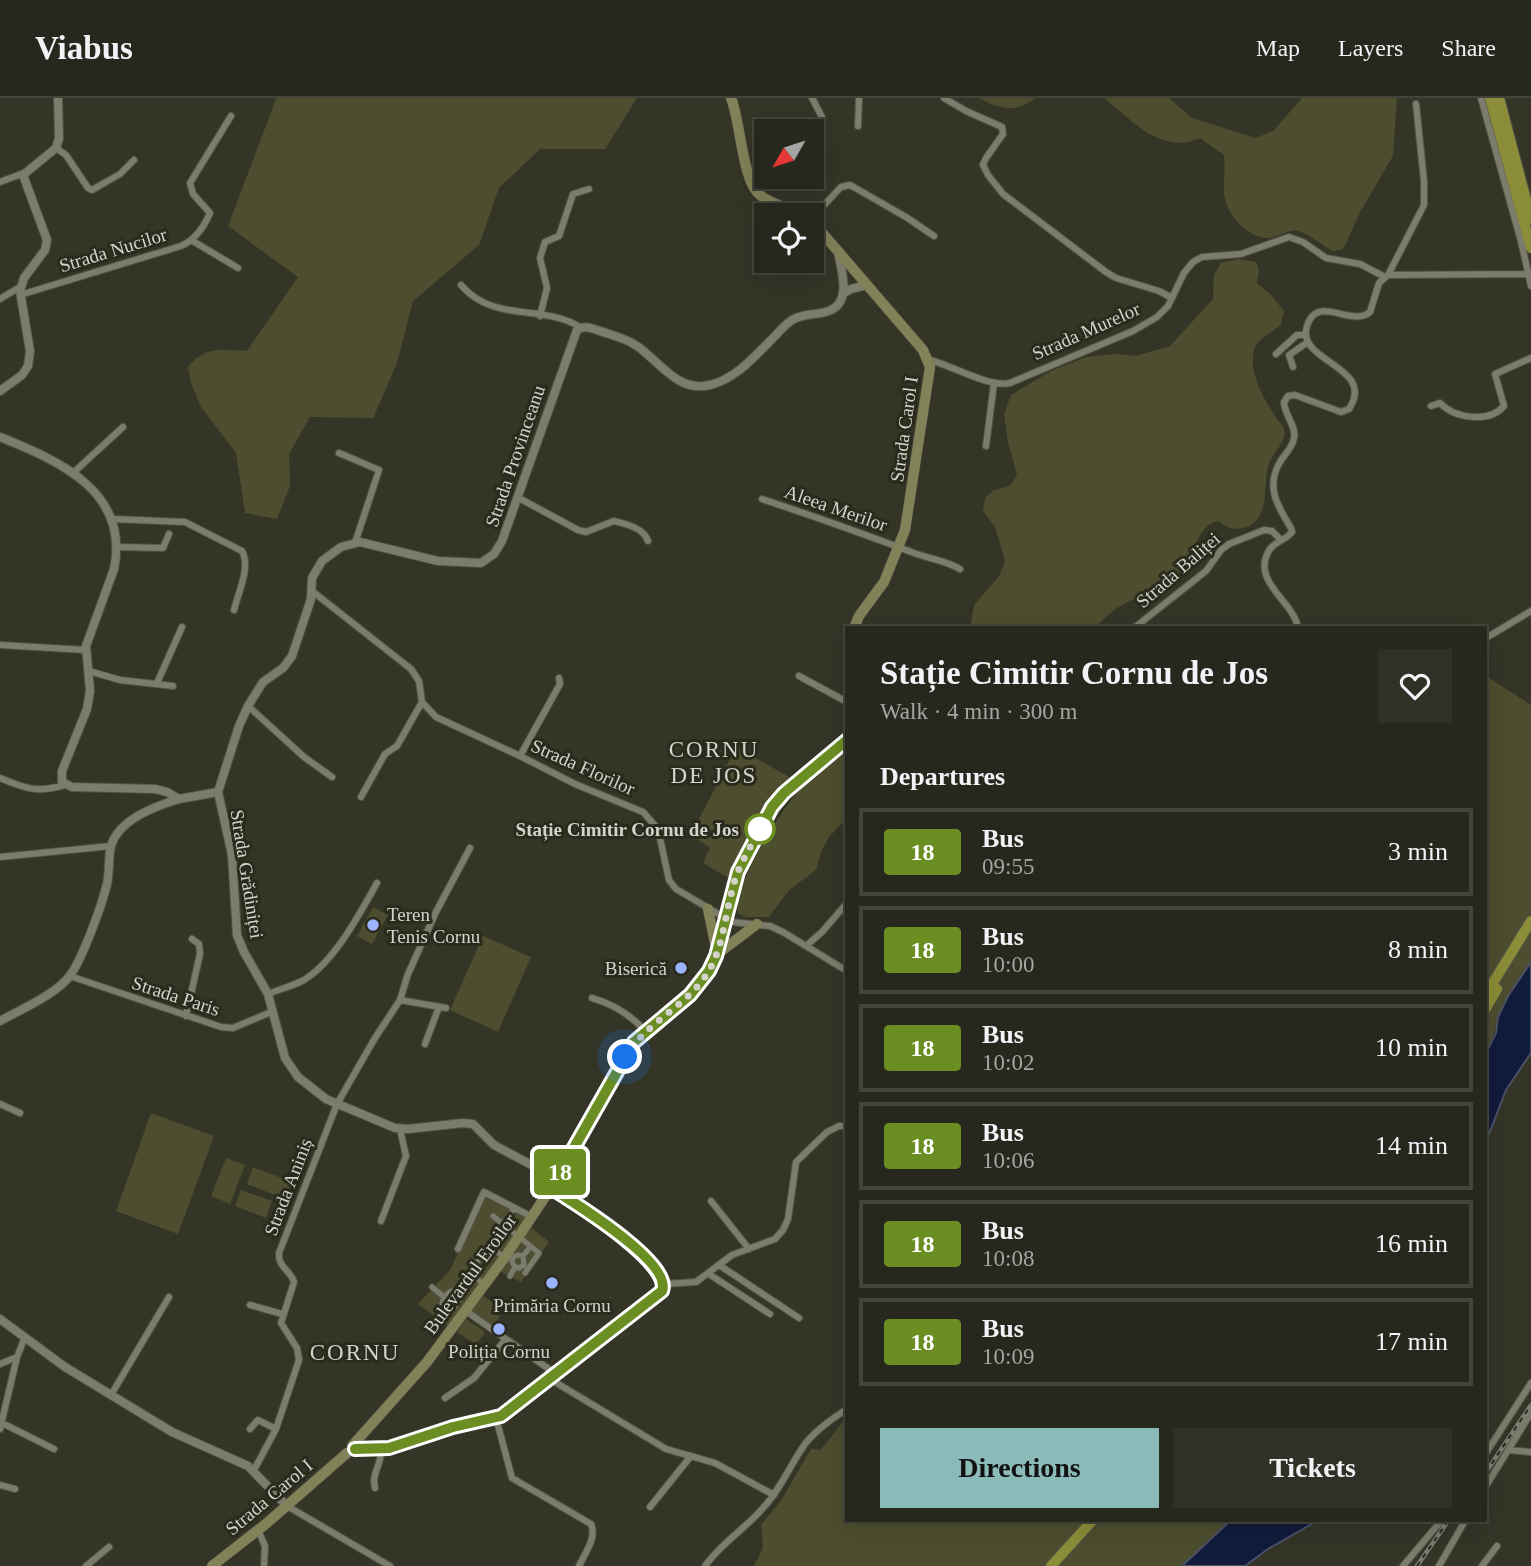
<!DOCTYPE html>
<html lang="en">
<head>
<meta charset="utf-8">
<style>
  body { margin:0; font-family:"Times New Roman",serif; background:#2f3026; color:#f1f3f6; height:100vh; display:flex; flex-direction:column; font-size:26px; white-space:nowrap }
  * { box-sizing:border-box; margin:0 }
  p { font-size:23px; color:#a4a6a4 }
  .icon { flex:none; width:38px; height:38px; fill:none; stroke:currentColor; stroke-width:2; stroke-linecap:round; stroke-linejoin:round }
  .map { position:relative; flex:1; overflow:hidden }
  .sheet { position:absolute; left:845px; top:528px; width:642px; height:896px; display:flex; flex-direction:column; background:#27281d; border-radius:0px; box-shadow:0 7px 28px #0002,0 0 0 2px #43443b }
  .sheet>* { flex:none }
  .badge { padding:0 14px; border-radius:5px; font-size:24px; line-height:46px }
  .needle { width:46px; rotate:231deg }
  .fabs { position:absolute; left:754px; top:21px; display:grid; gap:14px }
  .fabs a { display:grid; place-items:center; width:70px; height:70px; border-radius:0px; background:#27281d; box-shadow:0 7px 28px #0002,0 0 0 2px #43443b; font-size:35px }
  .you { position:absolute; width:35px; height:35px; margin:-18px; border:5px solid #fff; border-radius:50%; background:#1a73e8; box-shadow:0 0 0 10px #1a73e833 }
  .map>.badge { position:absolute; translate:-50% -50%; box-shadow:0 0 0 4px #fff }
  h2 { padding:0 35px; font-size:26px; line-height:63px }
  .round { display:grid; place-items:center; flex:none; width:74px; height:74px; border-radius:0px; background:#2f3026 }
  .headline { display:flex; align-items:center; justify-content:space-between; height:119px; padding:0 35px }
  h1 { font-size:33px; font-weight:600; line-height:52px }
  .button { display:flex; gap:14px; margin-top:auto; padding:14px 35px }
  .button a { flex:1; height:80px; border-radius:0px; background:#8bbbb9; color:#111; font-size:28px; font-weight:600; line-height:80px; text-align:center }
  .button a+a { background:#2f3026; color:#f1f3f6 }
  ul { padding:0; list-style:none }
  li { display:flex; align-items:center; gap:21px; height:88px; margin:0 14px 10px; padding:0 21px; border:4px solid #43443b; border-radius:0px }
  li div { flex:1 }
  li b { display:block; font-size:26px }
  li em { font-style:normal }
  li .badge { min-width:77px; font-weight:700; text-align:center }
  header { display:flex; align-items:center; gap:42px; box-sizing:border-box; height:98px; padding:0 35px; background:#27281d; border-bottom:2px solid #43443b }
  header strong { font-size:33px }
  nav { display:flex; gap:38px; margin-inline-start:auto; font-size:24px }
  .map>svg:first-child { display:block }
  .green { fill:#4d4e2f }
  .water { fill:#111b3c; stroke:#4b5267; stroke-width:2 }
  .lines { fill:none; stroke-linecap:round; stroke-linejoin:round }
  .pedestrian-casing { stroke:#535347; stroke-width:7 }
  .minor-casing { stroke:#535347; stroke-width:8 }
  .tertiary-casing { stroke:#535347; stroke-width:10 }
  .secondary-casing { stroke:#535347; stroke-width:11 }
  .trunk-casing { stroke:#535347; stroke-width:12 }
  .pedestrian { stroke:#7b7c6c; stroke-width:5 }
  .minor { stroke:#7b7c6c; stroke-width:6 }
  .tertiary { stroke:#7b7c6c; stroke-width:8 }
  .secondary { stroke:#818258; stroke-width:10 }
  .trunk { stroke:#8b8d38; stroke-width:10 }
  .rail-casing { stroke:#7d7e73; stroke-width:4.5 }
  .rail { stroke:#2a2b1d; stroke-width:2; stroke-dasharray:5; stroke-linecap:butt }
  .line-casing { stroke:#fff; stroke-width:16 }
  .line { stroke:#6b8e23; stroke-width:10 }
  .walk { stroke:#d3d3cb; stroke-width:7; stroke-dasharray:0 12.6 }
  .stop-dot { fill:#fff; stroke:#6b8e23; stroke-width:3.5 }
  .poi-dot { fill:#9bb5fd; stroke:#2a2b1d; stroke-width:2.5 }
  .labels { text-anchor:middle; dominant-baseline:central; stroke-width:6; stroke-linejoin:round; paint-order:stroke }
  .street-label { font-size:19px; fill:#d3d3cb; stroke:#2a2b1d }
  .stop-label { font-size:19px; font-weight:bold; fill:#d3d3cb; stroke:#2a2b1d; text-anchor:end }
  .poi-label { font-size:19px; fill:#d3d3cb; stroke:#2a2b1d }
  .quarter-label { font-size:23px; letter-spacing:2px; fill:#d3d3cb; stroke:#2a2b1d }
</style>
</head>
<body>
<header>
<strong>Viabus</strong>
<nav><a>Map</a><a>Layers</a><a>Share</a></nav>
</header>
<div class="map">
<svg width="1531" height="1468" viewBox="0 0 1531 1468">
  <rect width="100%" height="100%" fill="#343527"/>
  <!-- green -->
  <path class="green" d="M274 0H637L605 51H540L499 90 479 147 413 203 397 265 373 320 310 319 289 356 290 388 277 421 245 415 236 355 201 309 191 285 188 269C206 247 221 252 247 253L298 179 228 128 276 1Z
    M979 0H1035C1017 16 998 11 979 0Z
    M1104 0H1169L1192 20 1256 40 1274 32 1302 0H1397L1393 58 1360 114 1346 146 1341 152 1332 153C1322 147 1309 136 1299 133 1287 130 1278 141 1267 140 1249 140 1228 118 1225 101 1222 90 1226 70 1224 57L1200 40C1162 58 1132 22 1104 0Z
    M1239 161 1256 164 1259 172 1257 185 1270 196 1284 213 1281 226C1273 235 1257 240 1254 252 1248 274 1264 301 1275 318 1277 322 1283 327 1284 331 1288 343 1273 354 1269 365 1262 386 1272 423 1243 430 1232 432 1227 430 1219 423 1195 426 1194 463 1177 477 1151 501 1121 497 1096 530H970L974 507 999 478 1005 463 995 429 983 413 985 400 994 392 1010 388 1017 377 1008 344 1004 316 1011 297 1051 273 1086 259 1116 256 1136 258 1170 248 1213 201 1214 177 1221 165Z
    M1486 578 1531 607V864C1519 881 1506 898 1499 918 1494 932 1493 942 1486 955Z
    M736 649 793 681 767 707 730 781 703 765 710 750 691 737Z
    M847 652V720L829 739 821 754 816 772 789 792 769 819H745L738 815C733 789 779 715 797 695 812 679 830 666 847 652Z
    M373 809 388 817 372 846 357 838Z
    M483 838 531 859 498 934 450 912Z
    M151 1015 214 1038 178 1136 116 1113Z
    M226 1060 245 1067 230 1106 211 1098Z
    M253 1069 292 1084 285 1101 247 1086Z
    M241 1092 272 1103 266 1120 235 1108Z
    M486 1097 530 1119 450 1230 418 1206 450 1172Z
    M529 1128 549 1144 521 1184 499 1173Z
    M482 1197 504 1212 493 1229 471 1213Z
    M466 1221 485 1234 476 1247 457 1234Z
    M847 1320V1423H1230L1182 1468H754L763 1450 761 1427 782 1401 811 1351 820 1352C831 1342 836 1329 847 1320Z"/>
  <!-- water -->
  <path class="water" d="M1531 864V955L1506 992 1486 1044V955L1496 935 1498 919 1508 898Z
    M1230 1423H1317L1268 1451 1245 1468H1182Z"/>
  <g class="lines">
    <defs>
      <path id="pedestrian" d="M493 1118 539 1155 525 1175
        M489 1148 507 1161
        M515 1169 519 1170 524 1167 523 1158 531 1148
        M470 1175 485 1187
        M510 1178 515 1169 512 1164 513 1159 518 1157 523 1158
        M432 1189 444 1199
        M443 1213 441 1209C443 1200 448 1191 457 1193L513 1112
        M435 1224 443 1213 447 1214C456 1209 461 1202 457 1193"/>
      <path id="minor" d="M812 0 822 19
        M944 0 966 13 1002 29 1003 36 986 60 983 67 988 77 1003 96 1106 174 1116 180 1159 193 1172 200
        M1481 0 1521 143 1531 188
        M858 28 859 0
        M56 50 66 57 88 90 92 92 120 76 134 62
        M0 84 24 75
        M812 120 841 89 850 87 906 119 934 138
        M191 142 238 170
        M1388 177 1529 176
        M461 187C493 225 543 206 580 229
        M20 197 181 148C195 142 204 129 210 115L193 96 190 85 231 18
        M0 201 20 189
        M540 218 547 190 540 160 545 144 559 138 573 96 589 91
        M1276 256 1297 237H1306
        M929 262C952 267 989 290 1010 285L1133 233 1157 219 1168 208 1184 175 1193 164 1202 159 1241 156 1289 139 1303 144 1326 160 1360 166 1385 179
        M1293 269 1289 257 1308 244
        M1431 308 1440 305C1455 321 1490 325 1504 308L1495 276 1531 260
        M986 348 994 285
        M339 355 379 372 355 445
        M74 374 123 329
        M517 399 578 432 586 434 614 423C626 426 644 430 648 443
        M762 401C813 418 864 436 914 455 930 461 945 462 960 471
        M112 421 185 424 242 453C251 469 238 495 234 512
        M117 449 163 450 169 436
        M312 493 411 571 419 583 422 604 436 619 520 658 575 686 643 714 658 731 669 782 676 791 732 824 770 828 783 834 847 873
        M1134 530 1206 473 1221 452 1229 446 1264 432 1272 433 1281 442
        M1298 530C1294 503 1249 483 1270 451 1276 443 1286 442 1292 434L1291 430C1278 409 1265 389 1280 364 1284 357 1293 349 1294 340 1297 329 1284 316 1284 304L1288 298 1295 297 1341 314 1349 311C1377 268 1295 264 1307 228 1317 195 1352 230 1370 214L1379 185 1388 177 1424 107V83L1416 6
        M1486 540 1531 513
        M0 547 86 552
        M89 573 120 582 173 588
        M799 578 847 604
        M157 585 182 529
        M248 608 304 659 332 679
        M520 658 560 586 559 580
        M0 680C26 691 37 695 65 687
        M361 699 385 656 397 648 422 604
        M0 759 111 748
        M806 848 822 834 847 805
        M70 878 221 929 233 930 271 914
        M268 896C280 891 293 888 304 882 335 863 360 815 377 785
        M592 900C613 906 630 916 645 933
        M400 902 446 910
        M186 918 200 856 199 846 192 841
        M425 946 439 909
        M0 1006 20 1015
        M711 1103 749 1151
        M381 1123 406 1058 400 1031
        M458 1151 484 1094 532 1119
        M719 1167 799 1220
        M709 1176 770 1216
        M664 1186 696 1184 732 1157 775 1141 783 1132 788 1121 796 1064 827 1034 839 1028H847
        M250 1207 282 1216
        M466 1213 556 1276
        M0 1266 17 1259
        M550 1281 666 1351 715 1365 774 1397
        M111 1297 169 1199
        M445 1300 474 1280 506 1241
        M496 1320 512 1380 591 1426C597 1440 585 1455 579 1468
        M2 1325 54 1351
        M0 1331 17 1259 25 1239
        M250 1331 258 1322 276 1331
        M1508 1352 1531 1354
        M1486 1355 1531 1285
        M254 1372 276 1331 299 1262 297 1250 281 1225 294 1184C290 1171 278 1170 279 1155L337 1006 375 940 400 902 408 876 436 814 470 750
        M0 1387 15 1391
        M1486 1388 1531 1315
        M375 1390C371 1376 382 1366 381 1352
        M287 1408 390 1468
        M650 1409 691 1358
        M258 1432 265 1448 264 1468
        M86 1468 109 1449
        M705 1468C721 1445 745 1431 763 1410 781 1391 790 1367 805 1346 817 1331 832 1321 847 1311
        M1403 1468 1441 1423
        M1439 1468 1465 1423
        M1482 1468 1497 1448"/>
      <path id="tertiary" d="M844 195 851 191 867 187
        M0 293 22 277 28 268 30 253 20 193 24 180 45 152 47 142 23 77 56 50 59 40 58 0
        M0 339C60 363 130 394 114 471L86 548 90 593 87 611 62 673V684L72 689 155 691 167 694 179 701 218 694
        M0 923C20 912 59 895 71 876 83 859 102 807 107 786 110 773 108 760 111 748 119 721 156 708 179 701
        M556 1080 494 1047 473 1026 463 1025 408 1031 395 1030 326 1001 298 979 285 960 268 896 244 854 237 837 232 757 218 694 239 628 248 608 263 584 283 570 292 558 311 501 312 480 322 463 341 449 360 444 438 463 481 465 494 456 502 443 577 232C585 227 590 230 597 232 611 237 626 240 637 248 660 264 678 295 710 287 736 281 756 257 774 239 780 233 786 225 794 221 803 216 815 217 825 214 853 208 842 174 838 154
        M0 1221 65 1269 172 1334 248 1368 287 1408"/>
      <path id="secondary" d="M731 0C741 25 742 83 760 97 772 107 790 110 804 117
        M812 123 923 252 930 269 905 432 884 484 859 518 854 530
        M708 811 716 850
        M716 857 757 826
        M352 1348 427 1264 505 1159 551 1090 634 944 690 897 709 873 716 858 735 781 772 709 784 695 847 642
        M355 1351 389 1350 445 1331 501 1318 662 1193C674 1166 573 1104 551 1090
        M212 1468 267 1425 347 1355"/>
      <path id="trunk" d="M1490 0 1531 150
        M1499 0 1531 121
        M1486 896 1531 823
        M1486 910 1497 891
        M1051 1468 1092 1423"/>
    </defs>
    <!-- pedestrian casing -->
    <use href="#pedestrian" class="pedestrian-casing"/>
    <!-- minor casing -->
    <use href="#minor" class="minor-casing"/>
    <!-- tertiary casing -->
    <use href="#tertiary" class="tertiary-casing"/>
    <!-- secondary casing -->
    <use href="#secondary" class="secondary-casing"/>
    <!-- trunk casing -->
    <use href="#trunk" class="trunk-casing"/>
    <!-- pedestrian -->
    <use href="#pedestrian" class="pedestrian"/>
    <!-- minor -->
    <use href="#minor" class="minor"/>
    <!-- tertiary -->
    <use href="#tertiary" class="tertiary"/>
    <!-- secondary -->
    <use href="#secondary" class="secondary"/>
    <!-- trunk -->
    <use href="#trunk" class="trunk"/>
    <defs>
      <path id="rail" d="M1486 1374 1531 1307
        M1417 1468 1448 1423"/>
    </defs>
    <!-- rail casing -->
    <use href="#rail" class="rail-casing"/>
    <!-- rail -->
    <use href="#rail" class="rail"/>
  </g>
  <g class="lines">
    <defs>
      <path id="line" d="M355 1351 389 1350 453 1329 501 1318 662 1193C673 1165 573 1104 551 1090L634 944 690 897 709 873 716 858 738 774 772 709 784 695 847 642"/>
    </defs>
    <!-- line casing -->
    <use href="#line" class="line-casing"/>
    <!-- line -->
    <use href="#line" class="line"/>
    <!-- walk -->
    <path class="walk" d="M625 959C646 925 685 909 707 876 723 851 725 817 733 789 738 768 750 750 760 731"/>
  </g>
  <!-- markers -->
  <circle class="stop-dot" cx="760" cy="731" r="14"/>
  <g class="poi-dot">
    <circle cx="373" cy="827" r="7"/>
    <circle cx="681" cy="870" r="7"/>
    <circle cx="552" cy="1185" r="7"/>
    <circle cx="499" cy="1231" r="7"/>
  </g>
  <g class="labels">
    <!-- street labels -->
    <g class="street-label">
      <text transform="translate(113 152) rotate(-17)">Strada Nucilor</text>
      <text transform="translate(1086 233) rotate(-24)">Strada Murelor</text>
      <text transform="translate(904 331) rotate(-82)">Strada Carol I</text>
      <text transform="translate(515 358) rotate(-71)">Strada Provinceanu</text>
      <text transform="translate(836 410) rotate(19)">Aleea Merilor</text>
      <text transform="translate(1178 472) rotate(-41)">Strada Baliței</text>
      <text transform="translate(583 669) rotate(24)">Strada Florilor</text>
      <text transform="translate(247 776) rotate(81)">Strada Grădiniței</text>
      <text transform="translate(176 898) rotate(18)">Strada Paris</text>
      <text transform="translate(288 1089) rotate(-69)">Strada Aniniș</text>
      <text transform="translate(470 1176) rotate(-54)">Bulevardul Eroilor</text>
      <text transform="translate(269 1399) rotate(-40)">Strada Carol I</text>
    </g>
    <!-- stop labels -->
    <g class="stop-label">
      <text x="739" y="731">Stație Cimitir Cornu de Jos</text>
    </g>
    <!-- poi labels -->
    <g class="poi-label">
      <text x="387" y="816" text-anchor="start">Teren<tspan x="387" dy="22">Tenis Cornu</tspan></text>
      <text x="667" y="870" text-anchor="end">Biserică</text>
      <text x="552" y="1207">Primăria Cornu</text>
      <text x="499" y="1253">Poliția Cornu</text>
    </g>
    <!-- quarter labels -->
    <g class="quarter-label">
      <text x="714" y="651">CORNU<tspan x="714" dy="26">DE JOS</tspan></text>
      <text x="355" y="1254">CORNU</text>
    </g>
  </g>
</svg>
<div class="fabs">
<a><svg class="needle" viewBox="-14 -14 28 28"><path d="M0-13l5 13h-10z" fill="#e53935"/><path d="M0 13l5-13h-10z" fill="#a4a6a4"/></svg></a>
<a><svg class="icon" aria-label="locate" viewBox="0 0 24 24"><circle cx="12" cy="12" r="6"/><path d="M12 2v4M12 18v4M2 12h4M18 12h4"/></svg></a>
</div>
<div class="you" style="left:625px;top:959px"></div>
<b class="badge" style="left:560px;top:1074px;background:#6b8e23;color:#fff">18</b>
<section class="sheet">
<div class="headline"><div><h1>Stație Cimitir Cornu de Jos</h1><p>Walk · 4 min · 300 m</p></div><a class="round"><svg class="icon" aria-label="heart" viewBox="0 0 24 24"><path d="M12 20l-8-8c-3-5 5-10 8-4 3-6 11-1 8 4z"/></svg></a></div>
<h2>Departures</h2>
<ul>
<li><span class="badge" style="background:#6b8e23;color:#fff">18</span><div><b>Bus</b><p>09:55</p></div><em>3 min</em></li>
<li><span class="badge" style="background:#6b8e23;color:#fff">18</span><div><b>Bus</b><p>10:00</p></div><em>8 min</em></li>
<li><span class="badge" style="background:#6b8e23;color:#fff">18</span><div><b>Bus</b><p>10:02</p></div><em>10 min</em></li>
<li><span class="badge" style="background:#6b8e23;color:#fff">18</span><div><b>Bus</b><p>10:06</p></div><em>14 min</em></li>
<li><span class="badge" style="background:#6b8e23;color:#fff">18</span><div><b>Bus</b><p>10:08</p></div><em>16 min</em></li>
<li><span class="badge" style="background:#6b8e23;color:#fff">18</span><div><b>Bus</b><p>10:09</p></div><em>17 min</em></li>
</ul>
<div class="button"><a>Directions</a><a>Tickets</a></div>
</section>
</div>
</body>
</html>
